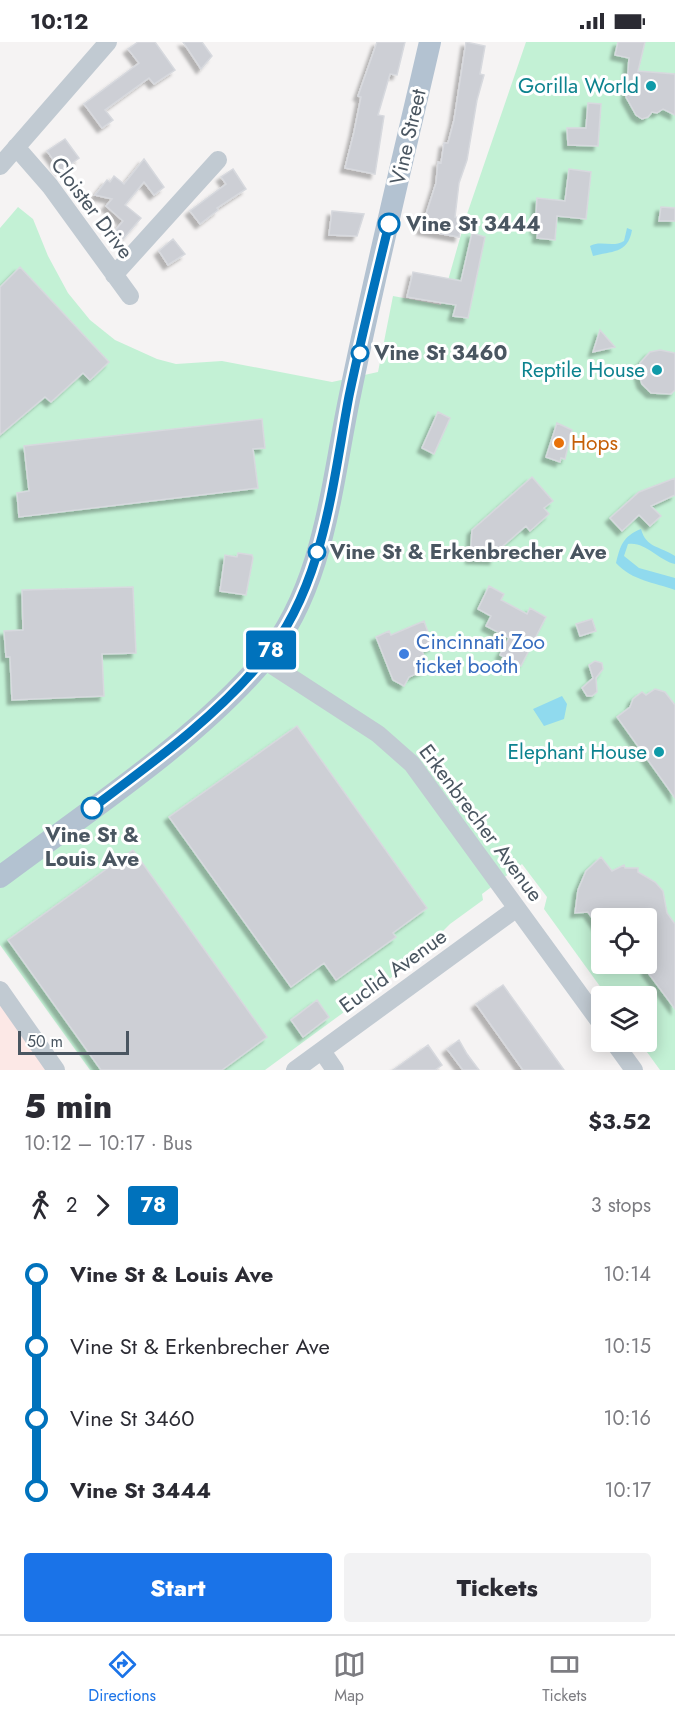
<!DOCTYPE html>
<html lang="en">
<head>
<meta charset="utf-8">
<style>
  body { margin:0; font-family:Jost,sans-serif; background:#f2f2f3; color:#2b2b33; height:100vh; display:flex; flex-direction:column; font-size:22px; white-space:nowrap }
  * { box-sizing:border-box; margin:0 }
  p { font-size:20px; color:#7c7c81 }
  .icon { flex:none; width:33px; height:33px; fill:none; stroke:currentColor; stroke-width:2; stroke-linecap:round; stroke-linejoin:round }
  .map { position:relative; height:1028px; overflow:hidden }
  .details { display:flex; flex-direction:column; background:#fff; flex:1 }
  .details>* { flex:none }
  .badge { padding:0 12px; border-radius:4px; font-size:21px; line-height:39px }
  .tools { position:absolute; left:591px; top:866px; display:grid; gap:12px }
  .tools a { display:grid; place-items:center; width:66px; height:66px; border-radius:6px; background:#fff; box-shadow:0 3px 15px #0003; font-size:30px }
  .scale { position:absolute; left:18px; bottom:15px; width:111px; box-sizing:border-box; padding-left:6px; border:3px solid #4a5661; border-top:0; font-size:16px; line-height:21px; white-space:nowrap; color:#4a5661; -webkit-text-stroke:4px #fff; paint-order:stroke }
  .map>.badge { position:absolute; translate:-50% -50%; box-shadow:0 0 0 3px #fff }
  .legs { display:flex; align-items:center; gap:9px; height:66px; padding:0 24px; font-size:20px }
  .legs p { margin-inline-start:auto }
  .overview { display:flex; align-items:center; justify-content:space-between; height:102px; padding:0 24px }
  h1 { font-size:33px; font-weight:800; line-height:45px }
  .button { display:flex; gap:12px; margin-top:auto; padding:12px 24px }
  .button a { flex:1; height:69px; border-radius:6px; background:#1a73e8; color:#fff; font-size:24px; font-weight:800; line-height:69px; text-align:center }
  .button a+a { background:#f2f2f3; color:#2b2b33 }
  ul { padding:0 24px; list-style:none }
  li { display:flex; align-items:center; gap:21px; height:72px; font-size:22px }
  li i { display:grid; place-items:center; width:9px; height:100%; margin:0 8px; background:currentColor }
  li i::after { content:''; width:15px; height:15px; margin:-8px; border:4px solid; border-radius:50%; background:#fff }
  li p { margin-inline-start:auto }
  li:first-child i { background:linear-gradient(#0000 50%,currentColor 0) }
  li:last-child i { background:linear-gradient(currentColor 50%,#0000 0) }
  .status { display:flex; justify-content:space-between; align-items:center; height:42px; padding:0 30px; background:#fff; direction:ltr }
  .status svg { height:16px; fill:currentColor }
  .tab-bar { display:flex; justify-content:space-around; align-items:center; height:84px; border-top:2px solid #e1e1e2; background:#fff; font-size:16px; color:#7c7c81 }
  .tab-bar a { display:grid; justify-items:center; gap:3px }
  .tab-bar .selected { color:#1a73e8 }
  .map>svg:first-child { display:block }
  .medical { fill:#fce8e6 }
  .green { fill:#c3f1d5; fill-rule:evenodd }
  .water { fill:#90daee }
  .building { fill:#cdcfd5; stroke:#d7d9de; stroke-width:1.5; filter:url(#shadow) }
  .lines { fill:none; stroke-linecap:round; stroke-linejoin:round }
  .minor { stroke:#c1cad2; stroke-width:18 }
  .major { stroke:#b3c2d1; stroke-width:22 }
  .line-1-casing { stroke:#fff; stroke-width:14 }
  .line-1 { stroke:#0072bc; stroke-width:9 }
  .culture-dot { fill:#0f9aa8; stroke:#fff; stroke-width:2 }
  .stop-1-dot { fill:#fff; stroke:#0072bc; stroke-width:3 }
  .food-dot { fill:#e8710a; stroke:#fff; stroke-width:2 }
  .shop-dot { fill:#3f7fe0; stroke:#fff; stroke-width:2 }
  .labels { text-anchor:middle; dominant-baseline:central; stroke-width:6; stroke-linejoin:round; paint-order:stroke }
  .culture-label { font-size:21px; fill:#0d838f; stroke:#fff; text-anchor:end }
  .street-label { font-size:21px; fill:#4a5661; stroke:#fff }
  .stop-label { font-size:21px; font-weight:bold; fill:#4a5661; stroke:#fff; text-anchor:start }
  .food-label { font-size:21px; fill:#c56008; stroke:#fff; text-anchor:start }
  .shop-label { font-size:21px; fill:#366cbe; stroke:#fff; text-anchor:start }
</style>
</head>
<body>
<div class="status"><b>10:12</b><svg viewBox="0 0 49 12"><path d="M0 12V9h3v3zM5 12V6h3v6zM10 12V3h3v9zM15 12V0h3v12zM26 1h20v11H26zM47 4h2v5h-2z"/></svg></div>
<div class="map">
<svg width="675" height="1028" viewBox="0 0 675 1028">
  <defs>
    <filter id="shadow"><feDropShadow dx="-4.5" dy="4.5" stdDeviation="1.5" flood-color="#0004"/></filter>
  </defs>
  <rect width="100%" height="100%" fill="#f5f3f3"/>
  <!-- medical -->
  <path class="medical" d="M0 948 56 1028H0Z"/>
  <!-- green -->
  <path class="green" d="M526 0H675V1028H660L639 999H646V954H607L544 867 547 855 522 822 482 852 483 858 450 882 411 921 265 1028H90L0 903V186L18 165 33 177 48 214 68 251 90 278 115 298 157 317 176 322 222 319 332 340 378 330 393 254 441 263 466 175ZM602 876H646V921H602Z"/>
  <!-- water -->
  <path class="water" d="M627 186 632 188C628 212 611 209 593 214L590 204C601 198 613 206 624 199Z
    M641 487C646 506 660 504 675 514V522C658 518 645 499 628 502L624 514 639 526 675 536V548C653 540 633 539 616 521 620 504 623 494 641 487Z
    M562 654 567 662 564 677 544 684 533 667Z"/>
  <!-- building -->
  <path class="building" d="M138 0H155L175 28 154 42 149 36 105 68 113 78 102 86 84 62 139 21 128 7Z
    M183 0H202L212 14 201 27Z
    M377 0H405L397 33 390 32 378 73 384 74 375 132 345 126 354 90 361 55 358 54Z
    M466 0 485 4 480 32 484 33 477 58 467 118 459 141 455 175 462 176 459 195 421 188 436 141 438 120 441 121 444 101H448L454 78Z
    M618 0H645L638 29 675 32V73L663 67 657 71 652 70 648 75 642 77 636 73 626 55 629 16 615 13Z
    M588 61 601 62 598 104 568 103 567 86H586Z
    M65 97 79 116 61 129 47 109Z
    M144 117 164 145 154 153 144 140 125 163 141 176 123 197 114 190 123 179 106 164 112 157 95 153 107 138 110 140 114 134 124 142Z
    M233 127 246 147 217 166 218 168 200 182 190 169 226 142 221 135Z
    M569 127 591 130 586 177 557 174 555 198 537 196 538 188H535L537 156 565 159Z
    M661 165 675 166V179H659Z
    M332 169 364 172 357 194 329 193Z
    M472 191 485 195 468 276 453 274 456 263 407 255 413 230 461 239Z
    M173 197 185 212 168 223 159 209Z
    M20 225 109 320 90 338 83 331 51 360 45 355 0 393V245Z
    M600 288 615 305 593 310Z
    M660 308 675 311V348L671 352 651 351 642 342 639 333 640 321 650 310Z
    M438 370 450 376 434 412 422 406Z
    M262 377 265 406 253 407 258 446 19 475 17 451 29 449 24 404Z
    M557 381 572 388 565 417 561 416 560 420 546 415Z
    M532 435 553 459 544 466 549 472 530 489 526 484 495 511 494 518 470 517 472 488Z
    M675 436V453L651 464 661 474 650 484 639 473 622 489 610 476 639 450Z
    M238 511 252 513 253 516 246 553 220 549 225 513 237 515Z
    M489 544 504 552 501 558 527 572 530 566 546 575 521 624 500 613 509 596 486 584 491 574 478 567Z
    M133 545 136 611 102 612 104 654 12 658 10 615H6L4 589 23 588 22 548Z
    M592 577 596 589 580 594 576 582Z
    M424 579 433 604 422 609 429 626 409 635 404 644 393 638 376 595 389 589 391 593Z
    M595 619 602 621 603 627 596 636 597 650 592 654H587L582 646 593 636 589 623Z
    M655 647 665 650 675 663V756L617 675 630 665 633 657 642 650 646 653Z
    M297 684 427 866 393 891 396 895 336 938 324 921 291 945 169 775Z
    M133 808 267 995 222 1028H101L8 898Z
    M601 815 612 829 624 823 625 826H638V830L655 840 663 849 667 871 675 882V967L646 928V876H602V890L588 870 575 871 578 848 586 829Z
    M503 943 564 1028H523L476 962Z
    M317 958 329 975 303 995 291 978Z
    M459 998 467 1012 479 1028H463L447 1007Z
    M428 1003 442 1023 435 1028H393Z"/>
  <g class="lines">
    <!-- minor -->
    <path class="minor" d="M16 105 50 144 130 254
      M0 124 108 0
      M114 233 218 118
      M264 618 378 692 412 722 602 983
      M0 948 56 1028
      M613 999 634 1028
      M322 1009 335 1028
      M295 1028 517 866"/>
    <!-- major -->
    <path class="major" d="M0 835C85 771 196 699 264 618 325 544 331 443 350 353 374 235 403 117 430 0"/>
  </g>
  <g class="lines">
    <defs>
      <path id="line-1" d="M92 766C152 721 215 676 263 618 324 545 332 444 349 354 361 297 375 239 389 182"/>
    </defs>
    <!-- line-1 casing -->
    <use href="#line-1" class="line-1-casing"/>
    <!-- line-1 -->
    <use href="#line-1" class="line-1"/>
  </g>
  <!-- markers -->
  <g class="culture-dot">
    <circle cx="651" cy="44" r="6"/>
    <circle cx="657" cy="328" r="6"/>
    <circle cx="659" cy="710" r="6"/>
  </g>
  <g class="stop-1-dot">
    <circle cx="389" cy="182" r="10"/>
    <circle cx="360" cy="311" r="8"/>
    <circle cx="317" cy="510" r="8"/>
    <circle cx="92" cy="766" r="10"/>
  </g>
  <circle class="food-dot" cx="559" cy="401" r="6"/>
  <circle class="shop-dot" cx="404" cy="612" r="6"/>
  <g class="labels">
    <!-- culture labels -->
    <g class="culture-label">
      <text x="639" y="44">Gorilla World</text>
      <text x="645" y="328">Reptile House</text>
      <text x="647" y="710">Elephant House</text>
    </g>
    <!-- street labels -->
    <g class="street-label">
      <text transform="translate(408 95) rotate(-77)">Vine Street</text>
      <text transform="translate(92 166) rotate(53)">Cloister Drive</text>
      <text transform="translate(481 781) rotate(53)">Erkenbrecher Avenue</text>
      <text transform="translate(393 929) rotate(-36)">Euclid Avenue</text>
    </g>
    <!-- stop labels -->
    <g class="stop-label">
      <text x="406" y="182">Vine St 3444</text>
      <text x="374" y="311">Vine St 3460</text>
      <text x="330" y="510">Vine St &amp; Erkenbrecher Ave</text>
      <text x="92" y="793" text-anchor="middle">Vine St &amp;<tspan x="92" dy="24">Louis Ave</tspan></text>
    </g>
    <!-- food labels -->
    <g class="food-label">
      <text x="571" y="401">Hops</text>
    </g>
    <!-- shop labels -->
    <g class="shop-label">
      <text x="416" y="600">Cincinnati Zoo<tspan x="416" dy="24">ticket booth</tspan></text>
    </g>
  </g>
</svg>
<div class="tools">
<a><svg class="icon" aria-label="locate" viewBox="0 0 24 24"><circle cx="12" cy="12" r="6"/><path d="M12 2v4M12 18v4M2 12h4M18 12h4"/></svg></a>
<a><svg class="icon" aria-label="layers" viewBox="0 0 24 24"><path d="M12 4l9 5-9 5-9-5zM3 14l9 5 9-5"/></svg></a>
</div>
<div class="scale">50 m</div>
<b class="badge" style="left:271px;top:608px;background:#0072bc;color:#fff">78</b>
</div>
<section class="details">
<div class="overview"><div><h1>5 min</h1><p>10:12 – 10:17 · Bus</p></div><b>$3.52</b></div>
<div class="legs"><svg class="icon" aria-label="walk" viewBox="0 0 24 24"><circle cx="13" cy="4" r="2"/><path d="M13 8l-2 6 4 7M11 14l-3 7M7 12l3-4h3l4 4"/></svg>2<svg class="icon" aria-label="forward" viewBox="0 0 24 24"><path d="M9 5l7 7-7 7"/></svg><b class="badge" style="background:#0072bc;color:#fff">78</b><p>3 stops</p></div>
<ul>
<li><i style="color:#0072bc"></i><b>Vine St &amp; Louis Ave</b><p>10:14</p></li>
<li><i style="color:#0072bc"></i><span>Vine St &amp; Erkenbrecher Ave</span><p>10:15</p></li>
<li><i style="color:#0072bc"></i><span>Vine St 3460</span><p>10:16</p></li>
<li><i style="color:#0072bc"></i><b>Vine St 3444</b><p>10:17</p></li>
</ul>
<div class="button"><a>Start</a><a>Tickets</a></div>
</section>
<nav class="tab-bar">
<a class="selected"><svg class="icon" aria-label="directions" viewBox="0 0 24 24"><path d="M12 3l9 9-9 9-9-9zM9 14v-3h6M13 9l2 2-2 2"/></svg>Directions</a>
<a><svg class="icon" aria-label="map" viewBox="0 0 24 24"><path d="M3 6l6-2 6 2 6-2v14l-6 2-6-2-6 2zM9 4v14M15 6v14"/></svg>Map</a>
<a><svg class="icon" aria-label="tickets" viewBox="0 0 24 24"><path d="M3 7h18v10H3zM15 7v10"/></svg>Tickets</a>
</nav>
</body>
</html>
